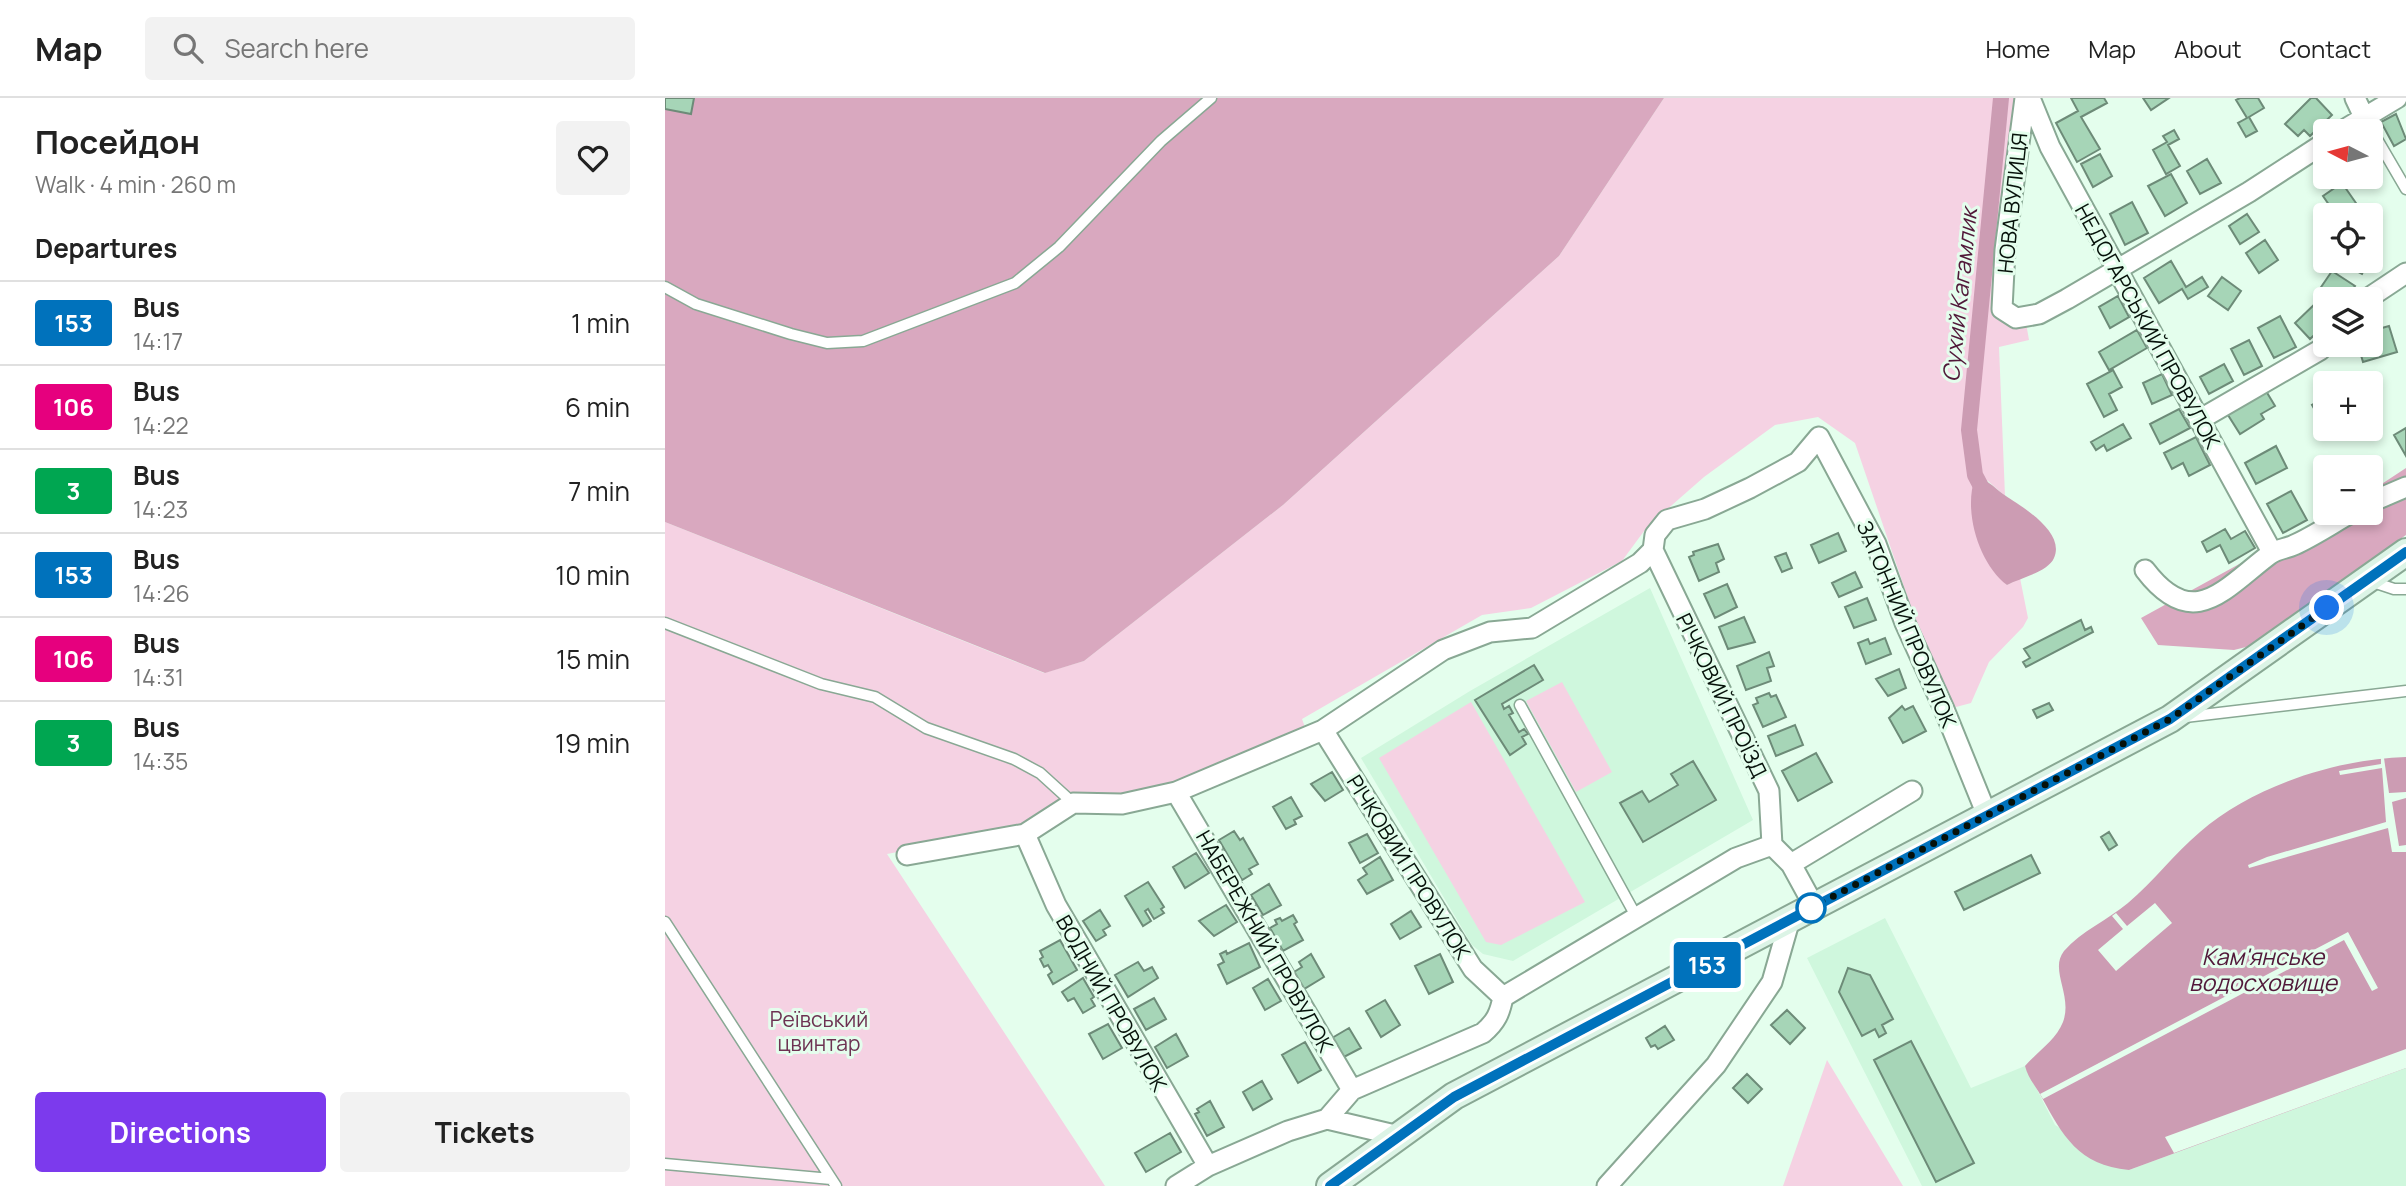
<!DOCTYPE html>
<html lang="en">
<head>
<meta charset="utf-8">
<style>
  body { margin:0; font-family:Manrope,sans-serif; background:#f2f2f2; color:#222; height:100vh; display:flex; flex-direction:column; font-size:26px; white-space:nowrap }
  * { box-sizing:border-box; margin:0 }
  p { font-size:23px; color:#767676 }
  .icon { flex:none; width:38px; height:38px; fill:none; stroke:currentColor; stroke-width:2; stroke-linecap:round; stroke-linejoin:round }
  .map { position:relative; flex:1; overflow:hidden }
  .sheet { display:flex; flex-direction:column; background:#fff; width:665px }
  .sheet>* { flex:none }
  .badge { padding:0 14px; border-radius:5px; font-size:24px; line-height:46px }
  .needle { width:46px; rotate:276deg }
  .fabs { position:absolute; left:1648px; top:21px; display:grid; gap:14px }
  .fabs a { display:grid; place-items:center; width:70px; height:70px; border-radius:7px; background:#fff; box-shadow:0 4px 10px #0003; font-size:35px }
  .you { position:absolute; width:35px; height:35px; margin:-18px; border:5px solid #fff; border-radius:50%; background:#1a73e8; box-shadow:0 0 0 10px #1a73e833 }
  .map>.badge { position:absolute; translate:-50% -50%; box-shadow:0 0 0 4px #fff }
  h2 { padding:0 35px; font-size:26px; line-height:63px }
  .round { display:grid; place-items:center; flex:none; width:74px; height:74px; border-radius:7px; background:#f2f2f2 }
  .summary { display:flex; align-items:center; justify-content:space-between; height:119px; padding:0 35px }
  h1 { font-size:33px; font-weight:700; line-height:52px }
  .primary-button { display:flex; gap:14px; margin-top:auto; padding:14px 35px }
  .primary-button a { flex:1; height:80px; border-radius:7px; background:#7c3aed; color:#fff; font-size:28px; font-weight:700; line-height:80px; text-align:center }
  .primary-button a+a { background:#f2f2f2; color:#222 }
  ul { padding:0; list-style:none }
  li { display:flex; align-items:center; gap:21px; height:84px; padding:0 35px; border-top:2px solid #e0e0e0 }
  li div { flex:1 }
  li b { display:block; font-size:26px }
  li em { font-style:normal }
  li .badge { min-width:77px; font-weight:700; text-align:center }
  header { display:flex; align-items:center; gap:42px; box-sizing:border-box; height:98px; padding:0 35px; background:#fff; border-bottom:2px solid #e0e0e0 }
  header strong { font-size:33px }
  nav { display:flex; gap:38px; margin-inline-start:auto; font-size:24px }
  .search { width:490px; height:63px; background:#f2f2f2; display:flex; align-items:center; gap:18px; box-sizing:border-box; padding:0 24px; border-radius:7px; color:#767676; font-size:26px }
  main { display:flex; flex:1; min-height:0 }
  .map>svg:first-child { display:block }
  .built { fill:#cff7dd }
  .green { fill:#f5d2e3 }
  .forest { fill:#d9a8bf }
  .water { fill:#cc9cb3 }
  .pier { fill:#e4feed }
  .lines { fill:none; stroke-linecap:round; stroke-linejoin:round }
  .canal { stroke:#cc9cb3; stroke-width:16 }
  .building { fill:#a6d5b7; stroke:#6d8b78; stroke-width:2 }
  .service-casing { stroke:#89a894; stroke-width:13 }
  .minor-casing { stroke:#89a894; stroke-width:23 }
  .secondary-casing { stroke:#89a894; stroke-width:30 }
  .service { stroke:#fff; stroke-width:10 }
  .minor { stroke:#fff; stroke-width:19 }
  .secondary { stroke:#dcf4e6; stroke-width:26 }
  .line-casing { stroke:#fff; stroke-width:16 }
  .line { stroke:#0072bc; stroke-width:10 }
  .walk { stroke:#06110a; stroke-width:7; stroke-dasharray:0 12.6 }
  .stop-dot { fill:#fff; stroke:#0072bc; stroke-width:3.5 }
  .labels { text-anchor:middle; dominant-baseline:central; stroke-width:6; stroke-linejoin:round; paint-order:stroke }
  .street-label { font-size:21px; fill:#06110a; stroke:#e4feed }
  .park-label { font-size:21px; fill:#6d3252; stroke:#e4feed }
  .water-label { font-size:23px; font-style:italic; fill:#511839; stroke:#e4feed }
</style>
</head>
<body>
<header>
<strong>Map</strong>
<div class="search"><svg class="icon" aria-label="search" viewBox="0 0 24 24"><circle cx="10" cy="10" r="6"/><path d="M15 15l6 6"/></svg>Search here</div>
<nav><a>Home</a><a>Map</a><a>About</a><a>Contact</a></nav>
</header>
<main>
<section class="sheet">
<div class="summary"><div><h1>Посейдон</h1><p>Walk · 4 min · 260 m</p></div><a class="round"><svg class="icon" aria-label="heart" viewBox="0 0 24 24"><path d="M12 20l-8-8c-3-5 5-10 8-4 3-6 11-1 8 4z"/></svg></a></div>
<h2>Departures</h2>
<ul>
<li><span class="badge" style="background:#0072bc;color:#fff">153</span><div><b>Bus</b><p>14:17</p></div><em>1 min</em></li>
<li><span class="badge" style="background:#e6007e;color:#fff">106</span><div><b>Bus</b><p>14:22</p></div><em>6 min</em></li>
<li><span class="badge" style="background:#00a651;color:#fff">3</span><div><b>Bus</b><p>14:23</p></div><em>7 min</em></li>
<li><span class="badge" style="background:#0072bc;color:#fff">153</span><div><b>Bus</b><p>14:26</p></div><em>10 min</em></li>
<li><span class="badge" style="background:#e6007e;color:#fff">106</span><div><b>Bus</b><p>14:31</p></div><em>15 min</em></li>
<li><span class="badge" style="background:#00a651;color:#fff">3</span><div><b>Bus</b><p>14:35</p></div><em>19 min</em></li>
</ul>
<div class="primary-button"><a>Directions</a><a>Tickets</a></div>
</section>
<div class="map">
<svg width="1741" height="1088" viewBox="0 0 1741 1088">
  <rect width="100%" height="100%" fill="#e4feed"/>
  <!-- built -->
  <path class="built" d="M985 490 1088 722 848 863 818 856 807 847 696 660 805 593Z
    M1220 820 1306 990 1360 968 1390 1027 1464 1072 1741 970V1088H1257L1142 860Z"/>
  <!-- green -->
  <path class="green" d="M999 0H1352L1330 215 1361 225 1364 242 1334 249 1340 398 1323 383 1312 379 1309 382C1311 429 1306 451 1342 487L1355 480 1363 520 1358 529 1324 564 1306 605 1291 609 1278 603 1190 345 1153 319 1110 327 1039 379 982 429 957 463 866 510 817 517 637 621 641 632 514 685 432 701 347 732 222 756 440 1088H0V424L379 575 419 563 618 407 894 158Z
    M897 584 947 674 911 694 861 603Z
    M806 604 920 804 836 847 821 844 714 660Z
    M1162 962 1229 1073 1238 1088H1118Z"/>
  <!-- forest -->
  <path class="forest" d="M0 0H999L894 158 618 407 419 563 380 575 0 424Z
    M1741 370V437L1585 548 1569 552 1493 547 1476 520 1667 415H1706V393Z"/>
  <!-- water -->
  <path class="water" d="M1310 380C1322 380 1328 389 1338 396 1354 407 1401 433 1389 460 1383 474 1355 480 1342 487 1314 466 1298 413 1310 380Z
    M1741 659V970L1464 1072C1413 1067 1398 1038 1376 998 1370 987 1363 980 1360 968 1372 954 1391 942 1398 924 1408 897 1384 872 1399 853 1416 833 1443 822 1463 805 1489 783 1509 756 1535 734 1587 688 1672 661 1741 659Z"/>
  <!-- pier -->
  <path class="pier" d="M1716 660H1719L1724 695 1741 694V700L1727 704 1734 748 1741 747V754H1727L1723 730 1584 770 1583 767 1602 759 1721 724 1717 670 1675 677 1674 673 1716 666Z
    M1490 805 1507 825 1451 873 1433 852 1458 831 1447 818 1451 815 1462 828Z
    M1683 834 1713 890 1707 893 1679 842 1378 1001 1375 996Z
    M1741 951V970L1509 1055 1500 1039Z"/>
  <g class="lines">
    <!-- canal -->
    <path class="canal" d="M1320 396 1310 377 1304 332 1336 0"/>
  </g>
  <!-- building -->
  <path class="building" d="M0 0H29L26 16 0 11Z
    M1406 0H1439L1442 5 1416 19 1435 51 1412 64 1391 25 1413 13Z
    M1478 0H1504L1486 12Z
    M1575 0H1593L1599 10 1584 19 1592 33 1581 39 1573 25 1582 20 1571 2Z
    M1646 0H1651L1667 17 1645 38 1639 32 1633 38 1620 26Z
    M1731 16 1741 41 1729 48 1716 24Z
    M1509 32 1514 41 1503 47 1515 68 1501 76 1488 52 1502 44 1498 38Z
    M1435 56 1447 78 1428 89 1416 66Z
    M1542 61 1556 85 1535 96 1522 73Z
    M1506 76 1522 105 1500 118 1483 88Z
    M1677 85 1693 108 1680 117H1671L1658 98Z
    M1467 104 1483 135 1460 147 1445 116Z
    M1582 116 1594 134 1575 146 1564 128Z
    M1600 142 1613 162 1594 175 1581 155Z
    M1506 163 1521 189 1537 179 1543 189 1523 201 1517 191 1494 205 1479 180Z
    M1672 163H1703L1697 176Z
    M1667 173 1690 188 1681 201H1661V205L1650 198Z
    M1557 179 1576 193 1563 212 1543 198Z
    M1453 198 1464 219 1445 230 1434 209Z
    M1653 203 1661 212V226L1645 241 1630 225Z
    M1615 218 1631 249 1609 260 1593 230Z
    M1724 228 1732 254 1698 264 1693 247H1706V233Z
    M1472 232 1482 250 1444 272 1434 254Z
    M1584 242 1597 268 1579 277 1566 251Z
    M1559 266 1568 283 1544 296 1535 279Z
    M1448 272 1457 289 1444 296 1452 312 1439 319 1422 286Z
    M1497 276 1507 297 1487 306 1478 285Z
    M1601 293 1610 308 1596 316 1599 321 1575 336 1563 317Z
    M1661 299V320L1656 323 1647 307Z
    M1514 311 1525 330 1495 346 1485 326Z
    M1458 326 1466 340 1442 353 1439 347 1431 352 1426 344Z
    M1741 330V358L1729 337Z
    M1531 339 1545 367 1524 378 1518 365 1507 371 1499 355Z
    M1611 348 1622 370 1591 386 1580 365Z
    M1694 360 1699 369H1679Z
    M1670 363 1674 369H1661V375L1658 371Z
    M1626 393 1642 422 1618 435 1602 406Z
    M1560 431 1566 441 1580 433 1590 450 1564 465 1555 447 1542 454 1537 444Z
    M1173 435 1181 453 1154 465 1146 447Z
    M1053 446 1059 461 1051 465 1054 474 1034 483 1024 459 1029 457 1028 454Z
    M1121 455 1127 470 1117 474 1110 459Z
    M1190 474 1197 489 1174 499 1167 485Z
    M1062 486 1072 509 1050 520 1039 496Z
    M1202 500 1211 522 1189 530 1180 509Z
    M1079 519 1090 544 1063 551 1054 529Z
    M1416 522 1420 532 1426 529 1428 534 1361 569 1358 564 1365 560 1359 551Z
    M1220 540 1226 556 1201 566 1193 545 1203 541 1205 546Z
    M1104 554 1109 568 1102 570 1106 583 1081 592 1072 568Z
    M869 567 878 582 837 606 839 611 844 608 848 615 844 617 854 634 859 631 863 636 857 639 861 646 845 657 810 602Z
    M1234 571 1241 590 1223 598 1211 581Z
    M1104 595 1106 599 1111 597 1121 619 1098 629 1088 607 1093 605 1091 600Z
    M1384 605 1388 612 1372 620 1368 612Z
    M1237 608 1240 612 1248 608 1261 633 1238 645 1224 620Z
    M1130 627 1138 647 1111 658 1103 638Z
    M1151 655 1167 684 1133 703 1117 673Z
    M1028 663 1051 702 978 744 955 705 977 693 984 704 1013 687 1006 676Z
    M667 674 678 692 660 703 646 686Z
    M626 699 637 718 629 722 631 726 621 731 608 709Z
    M569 733 575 742 578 740 593 766 584 771 587 776 577 782 554 742Z
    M1444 734 1452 747 1444 752 1436 739Z
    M702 736 713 755 695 765 684 745Z
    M531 755 544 775 520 790 508 769Z
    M1366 757 1375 775 1299 812 1290 794Z
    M715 759 728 782 702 796 693 782 702 776 698 770Z
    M483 784 499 809 496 811 499 815 489 821 483 811 480 813 486 823 478 828 460 798Z
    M604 786 616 807 598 817 586 797Z
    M561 807 572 824 549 838 534 823Z
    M435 812 445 828 438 832 441 837 431 843 418 823Z
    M746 813 756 829 735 841 726 826Z
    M628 817 632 824 629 826 638 842 618 853 605 830 612 826 610 822 615 820 617 823Z
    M395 842 412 872 388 886 383 877 387 874 383 867 379 869 375 861 378 859 375 853Z
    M584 845 595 869 562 886 553 867 559 864 555 856 561 853 562 856Z
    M646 856 659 879 639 891 629 874 637 869 634 864Z
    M775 856 788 884 764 896 750 868Z
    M473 864 479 873 487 869 493 880 463 899 450 877Z
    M1183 870 1205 877 1228 921 1217 927 1221 935 1214 939 1210 931 1197 938 1174 894Z
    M418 880 429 899 426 901 430 908 418 915 409 900 403 903 397 894Z
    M603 881 616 903 600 912 588 890Z
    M489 900 501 921 481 932 469 911Z
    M720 902 735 927 716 939 701 913Z
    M1122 912 1140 930 1125 946 1106 927Z
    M443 926 457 950 438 961 424 936Z
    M1000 928 1009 942 993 951 990 947 986 949 981 940Z
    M684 930 696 950 679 959 667 940Z
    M511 936 523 958 502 970 490 949Z
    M1246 943 1309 1065 1271 1084 1209 962Z
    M640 944 656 972 633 985 617 957Z
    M1082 976 1097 991 1083 1005 1068 990Z
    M597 983 607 1001 588 1012 578 994Z
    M545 1003 559 1029 542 1038 530 1016 534 1014 532 1011Z
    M505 1035 516 1054 481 1074 470 1055Z"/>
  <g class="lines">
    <defs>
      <path id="service" d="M1699 19 1741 91
        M0 189 31 206 126 236 162 245 198 243 350 185 394 149 496 43 546 0
        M1708 484 1729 491H1741
        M0 525 156 586 210 599 261 630 349 661 375 675 408 705
        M855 607 971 818
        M1520 619 1741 593
        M0 824 171 1088
        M0 1066 166 1081"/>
      <path id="minor" d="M1360 0 1340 152 1337 211 1351 220 1374 216 1402 201 1584 94 1661 44
        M1365 0 1385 49 1607 454
        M1690 0 1699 19
        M1677 33 1732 0
        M1702 201 1741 175
        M1534 322 1655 252 1661 245
        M1706 404 1741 389
        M988 452 1104 693 1107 747
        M1480 472C1528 535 1559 491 1604 457 1611 451 1621 451 1629 447 1649 438 1668 425 1686 415
        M658 632 808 871 838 899
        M511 694 687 992
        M360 736 391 807 543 1068
        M242 757 360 736 408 705 457 706 511 694 658 632 778 552 825 534 867 530 975 465 988 452 990 437 1002 422 1040 411 1085 390 1133 364 1154 339 1211 446 1240 525 1279 611 1322 717
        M1126 766 1149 808
        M662 1021 734 1038
        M511 1088 543 1068 623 1033 662 1021 687 992 818 935C831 924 835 915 838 899L1071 760 1107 747 1126 766 1247 693
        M942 1088 1051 967 1107 884 1125 821"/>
      <path id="secondary" d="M665 1088 789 998 1505 621 1741 454"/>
    </defs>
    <!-- service casing -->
    <use href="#service" class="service-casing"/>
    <!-- minor casing -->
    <use href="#minor" class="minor-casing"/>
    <!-- secondary casing -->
    <use href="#secondary" class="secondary-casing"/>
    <!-- service -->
    <use href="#service" class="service"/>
    <!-- minor -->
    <use href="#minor" class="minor"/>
    <!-- secondary -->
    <use href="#secondary" class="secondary"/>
  </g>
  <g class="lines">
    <defs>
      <path id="line" d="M665 1088 789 999 1505 621 1741 454"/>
    </defs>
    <!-- line casing -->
    <use href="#line" class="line-casing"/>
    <!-- line -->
    <use href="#line" class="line"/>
    <!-- walk -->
    <path class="walk" d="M1146 810 1505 621 1662 510"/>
  </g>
  <!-- markers -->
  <circle class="stop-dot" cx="1146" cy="810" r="14"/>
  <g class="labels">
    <!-- street labels -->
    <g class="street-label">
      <text transform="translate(1347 105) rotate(-84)">НОВА ВУЛИЦЯ</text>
      <text transform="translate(1483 228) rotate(61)">НЕДОГАРСЬКИЙ ПРОВУЛОК</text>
      <text transform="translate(1242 526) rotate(67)">ЗАТОННИЙ ПРОВУЛОК</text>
      <text transform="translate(1057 597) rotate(64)">РІЧКОВИЙ ПРОЇЗД</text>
      <text transform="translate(744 769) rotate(58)">РІЧКОВИЙ ПРОВУЛОК</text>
      <text transform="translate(600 843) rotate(60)">НАБЕРЕЖНИЙ ПРОВУЛОК</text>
      <text transform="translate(447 905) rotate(60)">ВОДНИЙ ПРОВУЛОК</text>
    </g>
    <!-- park labels -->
    <g class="park-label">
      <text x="154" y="921">Реївський<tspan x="154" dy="24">цвинтар</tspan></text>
    </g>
    <!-- water labels -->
    <g class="water-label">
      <text transform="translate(1294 197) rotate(-84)">Сухий Кагамлик</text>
      <text x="1598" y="858">Кам'янське<tspan x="1598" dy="26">водосховище</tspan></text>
    </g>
  </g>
</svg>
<div class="fabs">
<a><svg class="needle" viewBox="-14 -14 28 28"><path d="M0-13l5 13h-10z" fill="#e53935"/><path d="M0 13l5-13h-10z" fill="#767676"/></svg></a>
<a><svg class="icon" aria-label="locate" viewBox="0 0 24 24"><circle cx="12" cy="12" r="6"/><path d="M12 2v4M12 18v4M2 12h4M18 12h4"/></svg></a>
<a><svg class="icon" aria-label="layers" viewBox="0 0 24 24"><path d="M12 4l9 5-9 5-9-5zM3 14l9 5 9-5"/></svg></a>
<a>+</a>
<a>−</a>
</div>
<div class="you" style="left:1662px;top:510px"></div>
<b class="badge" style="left:1042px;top:867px;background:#0072bc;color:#fff">153</b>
</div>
</main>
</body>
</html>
